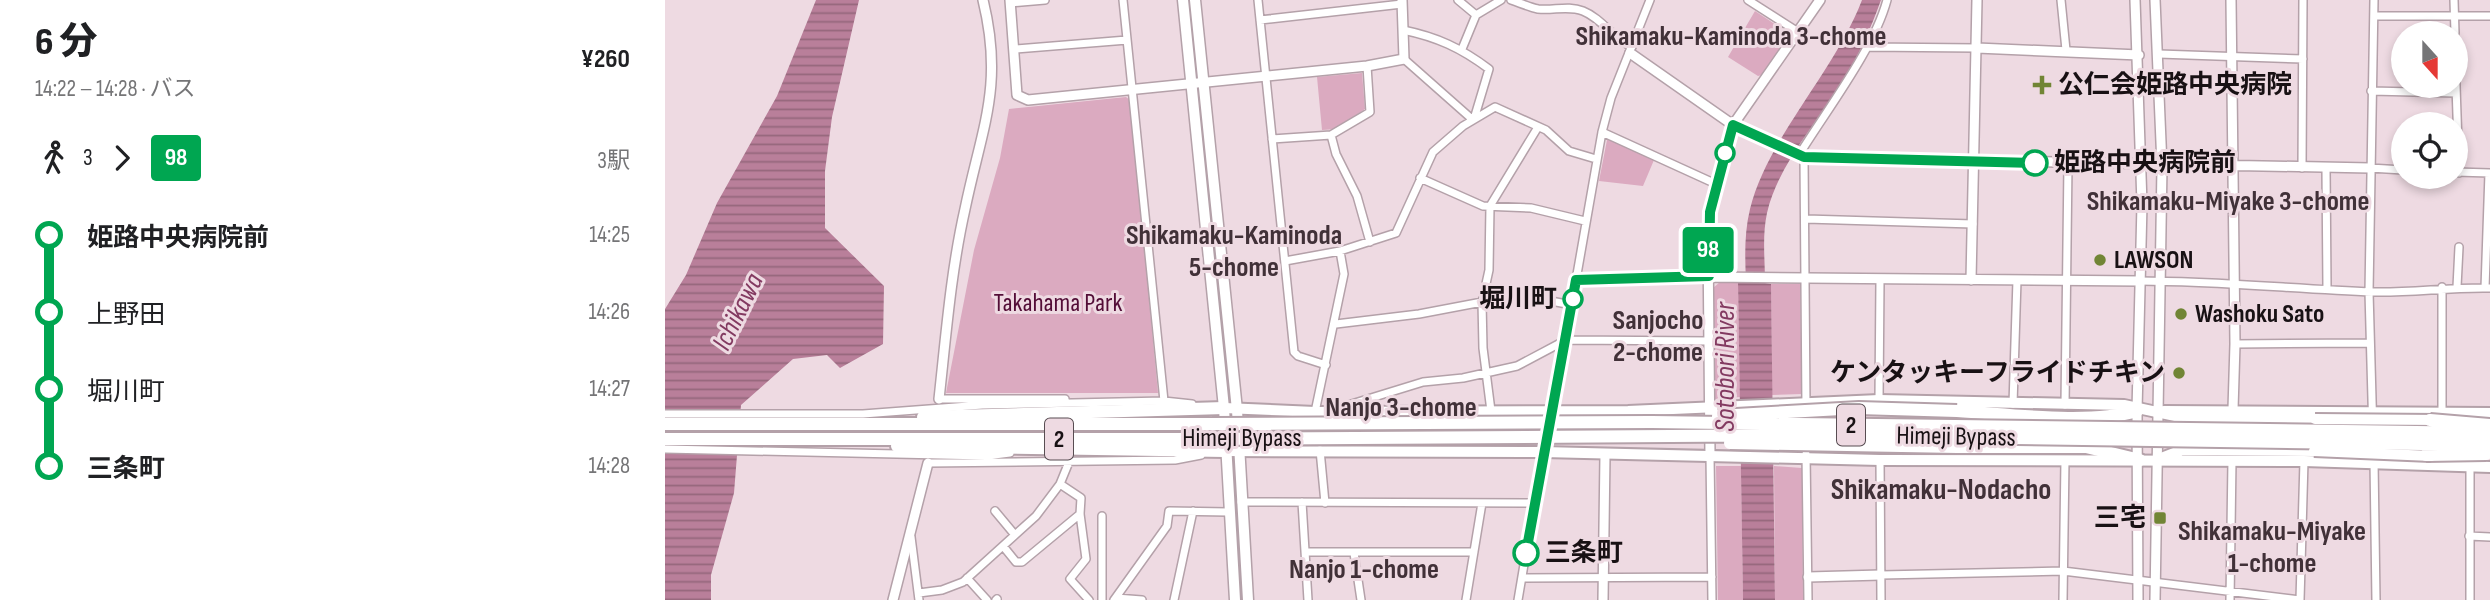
<!DOCTYPE html>
<html lang="ja">
<head>
<meta charset="utf-8">
<style>
  body { margin:0; font-family:"Sofia Sans Condensed","Noto Sans JP",sans-serif; background:#f2f2f2; color:#202124; height:100vh; display:flex; flex-direction:column; font-size:26px; white-space:nowrap }
  * { box-sizing:border-box; margin:0 }
  p { font-size:23px; color:#757577 }
  .icon { flex:none; width:38px; height:38px; fill:none; stroke:currentColor; stroke-width:2; stroke-linecap:round; stroke-linejoin:round }
  .map { position:relative; flex:1; overflow:hidden }
  .sheet { display:flex; flex-direction:column; background:#fff; width:665px }
  .sheet>* { flex:none }
  .badge { padding:0 14px; border-radius:5px; font-size:24px; line-height:46px }
  .needle { width:46px; rotate:159deg }
  .fabs { position:absolute; left:1726px; top:21px; display:grid; gap:14px }
  .fabs a { display:grid; place-items:center; width:77px; height:77px; border-radius:50%; background:#fff; box-shadow:0 4px 10px #0003; font-size:35px }
  .map>.badge { position:absolute; translate:-50% -50%; box-shadow:0 0 0 4px #fff }
  .legs { display:flex; align-items:center; gap:10px; height:77px; padding:0 35px; font-size:23px }
  .legs p { margin-inline-start:auto }
  .overview { display:flex; align-items:center; justify-content:space-between; height:119px; padding:0 35px }
  h1 { font-size:38px; font-weight:800; line-height:52px }
  ul { padding:0 35px; list-style:none }
  li { display:flex; align-items:center; gap:24px; height:77px; font-size:26px }
  li i { display:grid; place-items:center; width:10px; height:100%; margin:0 9px; background:currentColor }
  li i::after { content:''; width:18px; height:18px; margin:-9px; border:5px solid; border-radius:50%; background:#fff }
  li p { margin-inline-start:auto }
  li:first-child i { background:linear-gradient(#0000 50%,currentColor 0) }
  li:last-child i { background:linear-gradient(currentColor 50%,#0000 0) }
  main { display:flex; flex:1; min-height:0 }
  .map>svg:first-child { display:block }
  .green { fill:#dbaac0 }
  .water { fill:url(#water-rules) }
  .lines { fill:none; stroke-linecap:round; stroke-linejoin:round }
  .minor-casing { stroke:#b4a1a9; stroke-width:10 }
  .tertiary-casing { stroke:#b4a1a9; stroke-width:12 }
  .secondary-casing { stroke:#b4a1a9; stroke-width:13 }
  .trunk-casing { stroke:#b4a1a9; stroke-width:14 }
  .motorway-casing { stroke:#b4a1a9; stroke-width:16 }
  .minor { stroke:#fff; stroke-width:7 }
  .tertiary { stroke:#fff; stroke-width:9 }
  .secondary { stroke:#fff; stroke-width:10 }
  .trunk { stroke:#fff; stroke-width:10 }
  .motorway { stroke:#fff; stroke-width:12 }
  .trunk-bridge-casing { stroke:#b4a1a9; stroke-width:14; stroke-linecap:butt }
  .motorway-bridge-casing { stroke:#b4a1a9; stroke-width:16; stroke-linecap:butt }
  .trunk-bridge { stroke:#fff; stroke-width:10 }
  .motorway-bridge { stroke:#fff; stroke-width:12 }
  .line-1-casing { stroke:#fff; stroke-width:16 }
  .line-1 { stroke:#00a651; stroke-width:10 }
  .poi-dot { fill:#718535; stroke:#eedae2; stroke-width:2.5 }
  .stop-1-dot { fill:#fff; stroke:#00a651; stroke-width:3.5 }
  .labels { text-anchor:middle; dominant-baseline:central; stroke-width:6; stroke-linejoin:round; paint-order:stroke }
  .shield { fill:#eedae2; stroke:#584d52; stroke-width:2 }
  .shield-label { font-size:24px; font-weight:bold; fill:#181114 }
  .poi-label { font-size:26px; font-weight:bold; fill:#181114; stroke:#eedae2; text-anchor:start }
  .stop-label { font-size:26px; font-weight:bold; fill:#181114; stroke:#eedae2; text-anchor:start }
  .park-label { font-size:26px; fill:#530d37; stroke:#eedae2 }
  .street-label { font-size:26px; fill:#181114; stroke:#eedae2 }
  .neighbourhood-label { font-size:28px; font-weight:bold; fill:#413138; stroke:#eedae2 }
  .water-label { font-size:28px; font-style:italic; fill:#833a61; stroke:#eedae2 }
  .quarter-label { font-size:30px; font-weight:bold; fill:#413138; stroke:#eedae2 }
</style>
</head>
<body>
<main>
<section class="sheet">
<div class="overview"><div><h1>6 分</h1><p>14:22 – 14:28 · バス</p></div><b>¥260</b></div>
<div class="legs"><svg class="icon" aria-label="walk" viewBox="0 0 24 24"><circle cx="13" cy="4" r="2"/><path d="M13 8l-2 6 4 7M11 14l-3 7M7 12l3-4h3l4 4"/></svg>3<svg class="icon" aria-label="forward" viewBox="0 0 24 24"><path d="M9 5l7 7-7 7"/></svg><b class="badge" style="background:#00a651;color:#fff">98</b><p>3駅</p></div>
<ul>
<li><i style="color:#00a651"></i><b>姫路中央病院前</b><p>14:25</p></li>
<li><i style="color:#00a651"></i><span>上野田</span><p>14:26</p></li>
<li><i style="color:#00a651"></i><span>堀川町</span><p>14:27</p></li>
<li><i style="color:#00a651"></i><b>三条町</b><p>14:28</p></li>
</ul>
</section>
<div class="map">
<svg width="1825" height="600" viewBox="0 0 1825 600">
  <defs>
    <pattern id="water-rules" width="6" height="5" patternUnits="userSpaceOnUse" patternTransform="scale(1.75)"><rect width="6" height="5" fill="#b97f9a"/><path d="M0 2.5h6" fill="none" stroke="#95677c"/></pattern>
  </defs>
  <rect width="100%" height="100%" fill="#eedae2"/>
  <!-- green -->
  <path class="green" d="M1090 11 1125 34 1097 75 1093 76 1063 57Z
    M697 73 700 109 672 129 657 130 652 77Z
    M461 97 465 100 493 393H281L309 250 335 158 344 109Z
    M946 139 989 160 978 186 934 181 942 140Z
    M1055 282 1073 283 1075 397 1050 399 1048 288Z
    M1106 284H1135L1137 394 1107 395Z
    M1051 466H1076L1078 600H1053Z
    M1109 466 1137 468 1138 600H1110Z"/>
  <!-- water -->
  <path class="water" d="M151 0H194L167 117 160 171V228L219 286 218 344 175 368 162 355 128 359 76 405 69 493 46 575V600H0V309L21 275 52 203 112 96Z
    M1197 0H1216C1206 28 1193 57 1177 83 1151 124 1113 165 1102 213 1097 236 1100 260 1100 283L1106 284 1110 600H1078L1073 283 1081 282C1080 258 1079 234 1085 209 1102 139 1170 71 1197 0Z"/>
  <g class="lines">
    <defs>
      <path id="minor" d="M458 0 499 401
        M593 0 629 352 633 356 661 365
        M793 0 811 15
        M846 0C855 3 864 7 873 9 888 11 903 5 918 11 938 19 948 39 967 47
        M1083 0 1133 32
        M1396 0 1401 50
        M1789 0 1790 33
        M345 3 380 0
        M1709 16H1825
        M595 20 737 4
        M738 30C772 37 796 48 824 69L809 119
        M1201 47 1312 48
        M350 49 462 40
        M797 49 811 15 836 0
        M1494 54 1638 59
        M1790 57 1794 173
        M739 59 808 120
        M1706 91 1791 93
        M937 132 1051 184
        M666 135 671 154 692 196 705 242
        M607 139 666 135 705 112 702 66
        M1134 155C1161 111 1209 49 1222 0
        M1139 157 1141 407
        M1637 168 1638 0
        M1661 168 1662 288
        M1705 168 1738 170
        M1791 172 1825 173
        M755 178 818 206 866 208 920 221
        M1141 219 1308 224
        M620 261 675 251 731 233 768 152 798 126 830 107 881 130 904 151 931 159
        M1474 281C1552 281 1630 289 1708 292 1747 293 1785 287 1825 288
        M1792 287 1794 247
        M1820 288 1824 173
        M671 324 754 314 854 295 907 305
        M1570 344 1705 343
        M274 399H400
        M1214 400 1215 280
        M1348 404 1352 280
        M1400 405 1403 164
        M826 411 818 348 817 302 824 270 825 206 873 127
        M888 411 937 132 946 98 985 0
        M650 412 679 274 675 251
        M679 412 680 406 758 382 798 378 852 366 901 340 1045 341
        M1777 412V287
        M0 414H198L317 405 499 401 527 404
        M1708 435 1704 292 1709 0
        M0 449 321 456 345 453
        M655 450 660 503
        M1141 454 1143 600
        M1045 456 1047 600
        M1215 460 1216 600
        M1709 461 1711 600
        M263 463 510 460 536 455
        M395 484 416 498 415 514 421 559 405 579 424 600
        M576 502 869 503
        M637 502 643 600
        M330 511 350 535
        M1804 536 1825 537
        M246 537 254 600
        M338 546 351 562H357L415 514
        M640 552H809
        M689 553 696 600
        M1216 575 1398 571 1635 600
        M302 578 322 600
        M857 578 1047 577
        M254 593 277 590 298 582 371 516 395 484 404 462
        M451 598 477 600
        M331 600 332 599
        M437 600V516
        M449 600 502 526 504 511 563 512
        M509 600 528 511
        M801 600 817 503
        M853 600 878 452
        M1398 600 1400 460
        M1565 600 1567 460
        M1635 600 1639 461
        M1805 600V463"/>
      <path id="tertiary" d="M345 0 352 95 363 100 702 66 739 59 737 0
        M1470 0 1477 204 1472 411 1473 600
        M1490 0 1497 166 1490 600
        M1566 0 1570 344 1568 409
        M1312 48 1474 55
        M965 53 1068 125 1139 157 1705 168
        M911 280 1044 277 1474 281
        M1306 280 1312 0
        M274 399C281 335 286 271 300 209 317 127 339 86 318 0
        M1045 456 1043 239 1051 184 1068 125 1155 0
        M1143 577 1216 575
        M228 600 263 463
        M938 600 940 455"/>
      <path id="secondary" d="M518 0 559 408 570 600
        M530 0 572 410 583 600"/>
      <path id="trunk" d="M559 408 650 412 963 411 1214 400 1459 405 1515 417 1650 419
        M1499 411 1825 413
        M560 451 878 452 1215 460 1639 461 1825 467
        M1499 457 1517 450 1649 451"/>
      <path id="motorway" d="M1292 411C1345 414 1422 425 1472 411
        M258 417 559 408
        M0 424H547
        M0 439H546
        M232 446 560 451
        M1292 447H1421L1475 460"/>
    </defs>
    <!-- minor casing -->
    <use href="#minor" class="minor-casing"/>
    <!-- tertiary casing -->
    <use href="#tertiary" class="tertiary-casing"/>
    <!-- secondary casing -->
    <use href="#secondary" class="secondary-casing"/>
    <!-- trunk casing -->
    <use href="#trunk" class="trunk-casing"/>
    <!-- motorway casing -->
    <use href="#motorway" class="motorway-casing"/>
    <!-- minor -->
    <use href="#minor" class="minor"/>
    <!-- tertiary -->
    <use href="#tertiary" class="tertiary"/>
    <!-- secondary -->
    <use href="#secondary" class="secondary"/>
    <!-- trunk -->
    <use href="#trunk" class="trunk"/>
    <!-- motorway -->
    <use href="#motorway" class="motorway"/>
    <defs>
      <path id="trunk-bridge" d="M1650 419 1773 420
        M1649 451 1766 456"/>
      <path id="motorway-bridge" d="M1053 416 1194 408 1292 411
        M1765 420 1825 425
        M547 424 987 422 1825 433
        M546 439 1147 435 1825 445
        M1065 443 1292 447
        M1761 455 1821 454"/>
    </defs>
    <!-- trunk-bridge casing -->
    <use href="#trunk-bridge" class="trunk-bridge-casing"/>
    <!-- motorway-bridge casing -->
    <use href="#motorway-bridge" class="motorway-bridge-casing"/>
    <!-- trunk-bridge -->
    <use href="#trunk-bridge" class="trunk-bridge"/>
    <!-- motorway-bridge -->
    <use href="#motorway-bridge" class="motorway-bridge"/>
  </g>
  <g class="lines">
    <defs>
      <path id="line-1" d="M861 553 911 280 1044 276 1045 212 1068 125 1139 157 1370 163"/>
    </defs>
    <!-- line-1 casing -->
    <use href="#line-1" class="line-1-casing"/>
    <!-- line-1 -->
    <use href="#line-1" class="line-1"/>
  </g>
  <!-- markers -->
  <g class="poi-dot">
    <path d="M1373.5 74.5h7v7h7v7h-7v7h-7v-7h-7v-7h7z"/>
    <circle cx="1435" cy="260" r="7"/>
    <circle cx="1516" cy="314" r="7"/>
    <circle cx="1514" cy="373" r="7"/>
    <rect x="1488" y="511" width="14" height="14" rx="3.5"/>
  </g>
  <g class="stop-1-dot">
    <circle cx="1060" cy="153" r="9"/>
    <circle cx="1370" cy="163" r="12"/>
    <circle cx="908" cy="299" r="9"/>
    <circle cx="861" cy="553" r="12"/>
  </g>
  <g class="labels">
    <!-- shield labels -->
    <g class="shield">
      <rect x="1172" y="404.5" width="28" height="41" rx="5"/>
      <rect x="380" y="418.5" width="28" height="41" rx="5"/>
    </g>
    <g class="shield-label">
      <text x="1186" y="425">2</text>
      <text x="394" y="439">2</text>
    </g>
    <!-- poi labels -->
    <g class="poi-label">
      <text x="1393" y="85">公仁会姫路中央病院</text>
      <text x="1449" y="260">LAWSON</text>
      <text x="1530" y="314">Washoku Sato</text>
      <text x="1500" y="373" text-anchor="end">ケンタッキーフライドチキン</text>
      <text x="1481" y="518" text-anchor="end">三宅</text>
    </g>
    <!-- stop labels -->
    <g class="stop-label">
      <text x="1389" y="163">姫路中央病院前</text>
      <text x="892" y="299" text-anchor="end">堀川町</text>
      <text x="880" y="553">三条町</text>
    </g>
    <!-- park labels -->
    <g class="park-label">
      <text x="393" y="303">Takahama Park</text>
    </g>
    <!-- street labels -->
    <g class="street-label">
      <text transform="translate(1291 437) rotate(1)">Himeji Bypass</text>
      <text x="577" y="438">Himeji Bypass</text>
    </g>
    <!-- neighbourhood labels -->
    <g class="neighbourhood-label">
      <text x="1066" y="36">Shikamaku-Kaminoda 3-chome</text>
      <text x="1563" y="201">Shikamaku-Miyake 3-chome</text>
      <text x="569" y="235">Shikamaku-Kaminoda<tspan x="569" dy="32">5-chome</tspan></text>
      <text x="993" y="320">Sanjocho<tspan x="993" dy="32">2-chome</tspan></text>
      <text x="736" y="407">Nanjo 3-chome</text>
      <text x="1607" y="531">Shikamaku-Miyake<tspan x="1607" dy="32">1-chome</tspan></text>
      <text x="699" y="569">Nanjo 1-chome</text>
    </g>
    <!-- water labels -->
    <g class="water-label">
      <text transform="translate(73 312) rotate(-64)">Ichikawa</text>
      <text transform="translate(1060 367) rotate(-90)">Sotobori River</text>
    </g>
    <!-- quarter labels -->
    <g class="quarter-label">
      <text x="1276" y="490">Shikamaku-Nodacho</text>
    </g>
  </g>
</svg>
<div class="fabs">
<a><svg class="needle" viewBox="-14 -14 28 28"><path d="M0-13l5 13h-10z" fill="#e53935"/><path d="M0 13l5-13h-10z" fill="#757577"/></svg></a>
<a><svg class="icon" aria-label="locate" viewBox="0 0 24 24"><circle cx="12" cy="12" r="6"/><path d="M12 2v4M12 18v4M2 12h4M18 12h4"/></svg></a>
</div>
<b class="badge" style="left:1043px;top:250px;background:#00a651;color:#fff">98</b>
</div>
</main>
</body>
</html>
